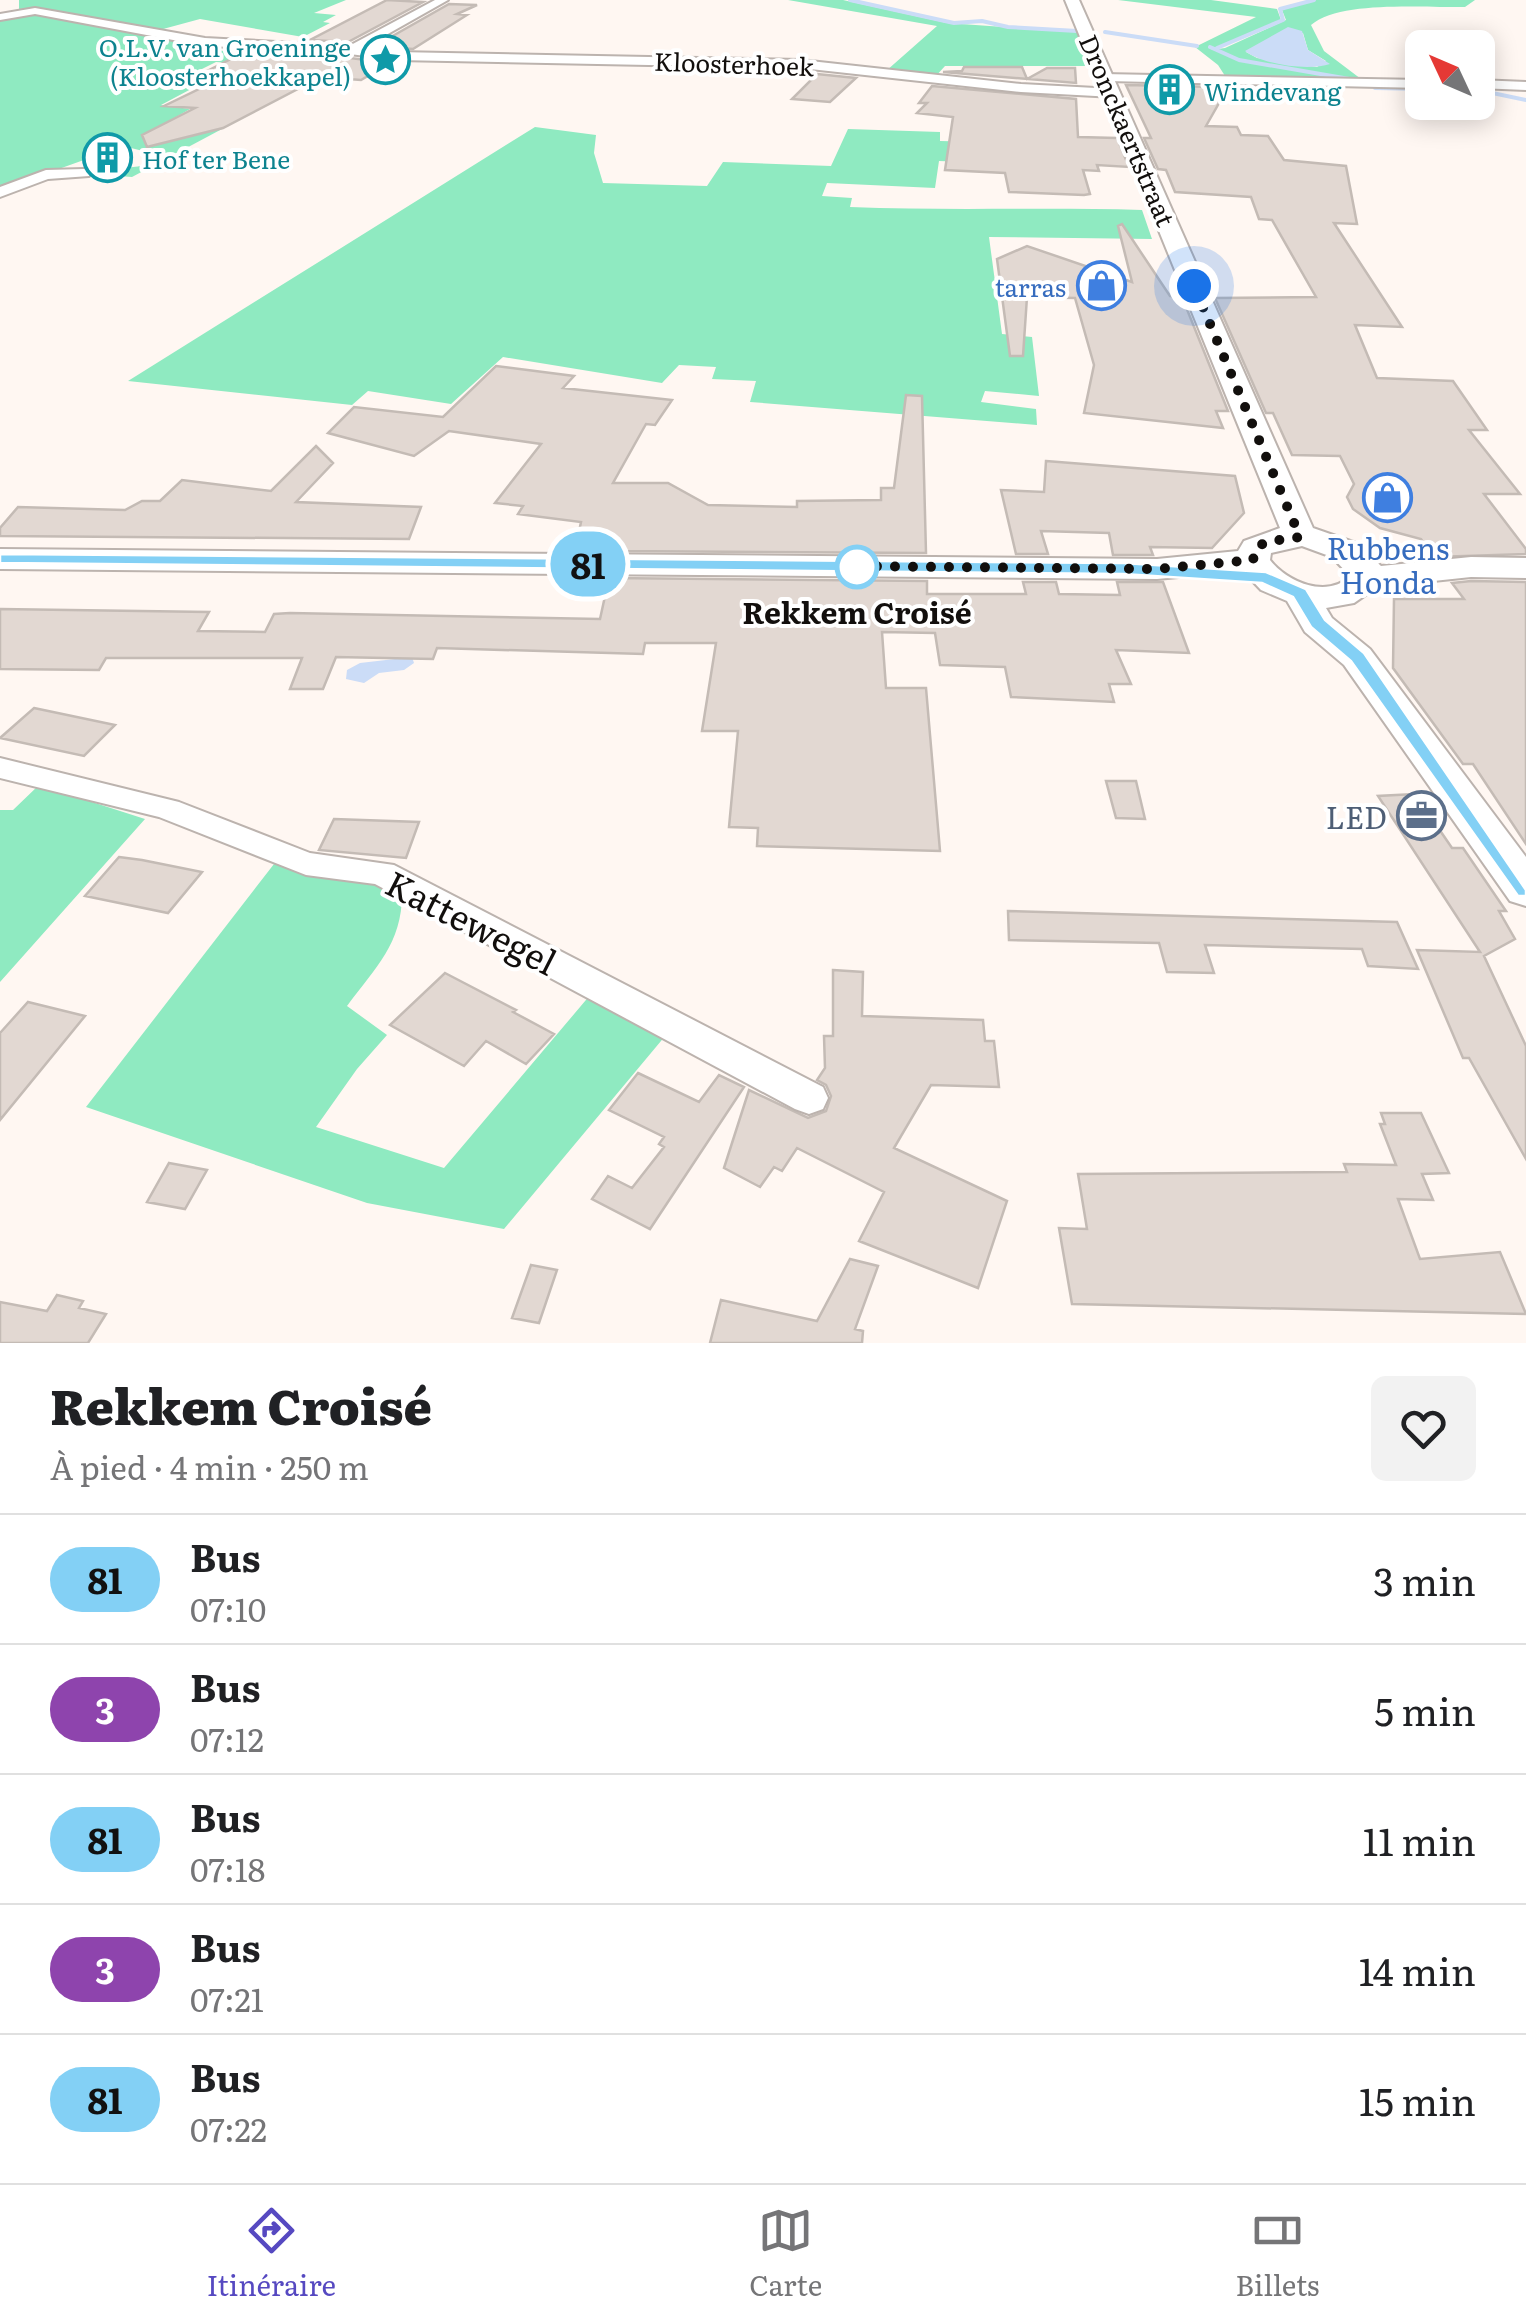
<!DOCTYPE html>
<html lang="fr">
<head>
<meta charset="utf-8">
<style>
  body { margin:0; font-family:Literata,serif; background:#f2f2f2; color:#202124; height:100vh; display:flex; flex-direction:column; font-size:38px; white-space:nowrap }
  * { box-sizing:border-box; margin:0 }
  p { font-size:32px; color:#757577 }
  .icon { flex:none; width:55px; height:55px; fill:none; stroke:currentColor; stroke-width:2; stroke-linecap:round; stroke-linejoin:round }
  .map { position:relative; height:1343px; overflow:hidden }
  .sheet { display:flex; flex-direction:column; background:#fff; flex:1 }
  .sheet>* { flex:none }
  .badge { padding:0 20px; border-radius:32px; font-size:35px; line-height:65px }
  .needle { width:65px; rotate:314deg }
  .tools { position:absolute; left:1405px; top:30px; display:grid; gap:20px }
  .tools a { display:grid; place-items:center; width:90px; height:90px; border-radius:15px; background:#fff; box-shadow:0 5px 25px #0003; font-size:50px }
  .you { position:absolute; width:50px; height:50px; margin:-25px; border:8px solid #fff; border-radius:50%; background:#1a73e8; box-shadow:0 0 0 15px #1a73e833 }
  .map>.badge { position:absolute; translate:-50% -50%; box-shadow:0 0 0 5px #fff }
  .round { display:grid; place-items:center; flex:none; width:105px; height:105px; border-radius:15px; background:#f2f2f2 }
  .summary { display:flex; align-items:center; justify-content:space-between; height:170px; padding:0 50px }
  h1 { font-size:48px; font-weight:800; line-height:75px }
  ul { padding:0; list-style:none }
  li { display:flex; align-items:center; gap:30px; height:130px; padding:0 50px; border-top:2px solid #e0e0e0 }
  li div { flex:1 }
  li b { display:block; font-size:38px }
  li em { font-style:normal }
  li .badge { min-width:110px; font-weight:700; text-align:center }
  .menu { display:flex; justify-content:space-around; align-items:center; height:140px; border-top:2px solid #e0e0e0; background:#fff; font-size:28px; color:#757577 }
  .menu a { display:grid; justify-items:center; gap:5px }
  .menu .active { color:#5649c1 }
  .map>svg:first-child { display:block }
  .green { fill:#8feac1; fill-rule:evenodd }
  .water { fill:#cbdcf7 }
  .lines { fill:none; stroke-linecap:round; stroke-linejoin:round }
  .stream { stroke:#cbdcf7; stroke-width:4 }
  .building { fill:#e2d8d2; stroke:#c4bbb5; stroke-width:2.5 }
  .street-casing { stroke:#bcb3ae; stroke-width:4 }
  .secondary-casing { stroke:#bcb3ae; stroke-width:4 }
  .street { fill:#fff; fill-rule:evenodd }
  .secondary { fill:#fff; fill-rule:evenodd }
  .line { fill:#83d0f5; stroke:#fff; stroke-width:2.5 }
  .walk { stroke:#120f0d; stroke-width:10; stroke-dasharray:0 18 }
  .stop-dot { fill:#fff; stroke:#83d0f5; stroke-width:5 }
  .labels { text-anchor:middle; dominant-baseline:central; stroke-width:8; stroke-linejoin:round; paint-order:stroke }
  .far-culture-label { font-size:25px; fill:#0d838f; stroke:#fff; text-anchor:start }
  .far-street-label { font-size:25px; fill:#120f0d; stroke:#fff }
  .far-shop-label { font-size:25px; fill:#366cbe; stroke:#fff; text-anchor:end }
  .shop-label { font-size:30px; fill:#366cbe; stroke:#fff }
  .stop-label { font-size:30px; font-weight:bold; fill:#120f0d; stroke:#fff }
  .service-label { font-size:30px; fill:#4e5e75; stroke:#fff; text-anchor:end }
  .near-street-label { font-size:35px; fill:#120f0d; stroke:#fff }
</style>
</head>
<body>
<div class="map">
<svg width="1526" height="1343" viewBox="0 0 1526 1343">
  <rect width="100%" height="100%" fill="#fff7f2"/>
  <!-- green -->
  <path class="green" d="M19 0H346L314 13 336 15 323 22 330 23 303 37 200 19 152 32 42 8 19 9Z
    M788 0H843L947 23 1078 32 1091 66H945L935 77 886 71 937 26Z
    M1118 0H1211L1277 9 1281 20 1211 50 1225 48 1286 20 1282 10 1316 0H1475L1465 7C1424 8 1341 0 1311 25L1324 51 1361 79H1227L1218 65 1195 47 1256 17ZM1303 33 1308 50 1326 61 1317 67 1257 58 1246 52Z
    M39 13 224 45 218 50 245 55 231 63 216 62 170 85 193 88 161 105 190 109 162 125 222 129 132 177 89 174C117 161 132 176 163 156L123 146 0 190V18Z
    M535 127 596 135 594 153 603 183 707 186 723 162 831 166 848 129 940 132V141L1024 143 1014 164 939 161 935 188 827 183 822 196 852 198 850 207C948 211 1045 207 1142 210L1152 239 989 237 1002 334 1032 337 1039 396 985 391 981 402 1036 409 1037 425 750 402 756 381 712 379 716 367 679 365 662 383 503 357 451 404 368 391 352 405 128 381Z
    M39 785 145 819 0 982V810H13Z
    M274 864 347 876 402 891C403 943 376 967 347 1006L387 1035 357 1069 316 1127 444 1168 591 994 666 1035 504 1229 367 1203 86 1107Z"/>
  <!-- water -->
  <path class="water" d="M1288 27 1302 31 1308 50 1330 64C1309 71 1263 65 1245 51Z
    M412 657 414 663 404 670 379 673 364 683 346 679 347 670 360 663Z"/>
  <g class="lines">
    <!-- stream -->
    <path class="stream" d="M850 0 954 23 982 21 1008 27 1077 31
      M1105 32 1197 46
      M1210 47 1239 60 1361 81
      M1217 48 1283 20 1280 9 1314 0
      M1375 88 1422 89
      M1478 90 1526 100"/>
  </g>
  <!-- building -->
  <path class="building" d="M387 0 423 2 348 42 310 40Z
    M449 4 477 5 457 14 467 15 413 49 375 46Z
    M247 51 326 55 390 63 361 80 321 77 223 128 147 147 142 135 195 108 164 106 203 87 179 85Z
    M964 67H1022L1027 79 1047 68H1075L1076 83 943 72 962 71Z
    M817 74 856 78 830 102 792 99Z
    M1126 85 1218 87 1223 96 1206 126 1237 127 1241 135 1268 136 1284 160 1346 166 1357 224 1334 223 1402 327 1355 325 1377 378 1453 381 1487 430H1469L1520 494H1484L1526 549V554L1434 557 1421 539 1380 528 1353 509 1347 497 1354 484 1340 456 1292 455 1273 413H1266L1215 298 1316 297 1272 220 1259 219 1251 197 1175 192 1166 170 1158 169 1144 138H1151Z
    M932 86 1076 99 1078 137 1117 138 1129 167 1097 165 1099 171 1083 170 1090 194 1084 195 1009 192 1005 173 945 170 953 117 917 113 927 103H919Z
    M1122 224 1170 296 1182 297 1228 411H1216L1223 428 1084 413 1094 365 1075 298 1027 297 1023 356H1010L997 259 1027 246 1132 282 1118 226Z
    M496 366 574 376 563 388 672 400 655 425 646 424 613 483H668L708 505 797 507V501L881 500V488H894L906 395 922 396 926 553 614 551 615 541H577L581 522 518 514 523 506 495 503 541 444 449 431 414 456 328 433 354 407 443 417Z
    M316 446 333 463 296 502 421 507 409 539 0 536V528L18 507 125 510 142 501H160L182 480 271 491Z
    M1046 461 1235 476 1244 513 1212 548 1150 547 1153 555H1113L1109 533 1041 531 1048 554H1016L1001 490 1044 492Z
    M609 578 927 581V594H1026L1023 582H1056L1059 594 1120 595 1117 582H1163L1189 653 1116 650 1131 684H1109L1114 702 1011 697 1005 667 940 665 935 633 882 632 886 688H926L940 851 757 846 758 828 729 827 738 731H702L716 643H645L643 654 437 648 433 659 336 657 323 689H290L302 658H106L99 670 0 669V609L209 612 198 631 265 632 274 614 290 613 600 619Z
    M1471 581 1526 582V844L1473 764H1463L1393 668 1394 599H1464L1452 583Z
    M34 708 115 725 84 756 0 738Z
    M1106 781H1136L1145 819 1116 818Z
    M1415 794 1452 848H1463L1506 911H1499L1515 939 1484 956 1526 1046V1159L1469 1058H1463L1417 950 1480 952 1378 796Z
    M334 819 419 822 406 858 319 850Z
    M119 857 142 860 202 872 168 913 85 896Z
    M1008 911 1397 922 1418 969 1368 966 1362 949 1205 945 1214 973 1167 972 1159 943 1009 940Z
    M833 970 863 972 862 1016 983 1020 985 1041H994L999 1087 931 1085 894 1148 1007 1201 978 1288 859 1241 884 1192 797 1148 782 1171 774 1167 760 1187 724 1168 749 1090 808 1118 826 1111 831 1096 826 1085 817 1080 825 1068 824 1036H833Z
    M445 973 516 1010 513 1012 554 1034 526 1064 486 1041 464 1066 390 1025Z
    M28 1002 85 1016 0 1120V1033Z
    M638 1073 699 1102 719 1075 744 1087 650 1229 592 1199 608 1176 632 1188 664 1147 659 1144 664 1137 609 1110Z
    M1381 1113H1421L1449 1173 1422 1174 1433 1200 1398 1199 1420 1259 1500 1252 1526 1314 1072 1304 1059 1228 1087 1229 1078 1174 1347 1172 1344 1164 1396 1165 1380 1124H1385Z
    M169 1163 207 1170 185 1209 147 1202Z
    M850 1259 878 1266 855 1329 863 1331 862 1343H710L721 1300 817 1321Z
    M531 1265 557 1270 539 1323 512 1318Z
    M57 1295 83 1301 79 1308 106 1314 88 1343H0V1302L47 1311Z"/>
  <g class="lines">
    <defs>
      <path id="street" d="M435 0H448L363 48 397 52 801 60 1021 84 1114 89 1120 93 1114 97 1021 92 801 68 397 60 326 51 205 46 35 14 0 20V14L35 8 205 38 349 46Z
        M1103 74 1422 80V88L1107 81 1101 77Z
        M1478 80 1526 82V90L1478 88Z
        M84 169 91 173 89 176 48 179 0 197V187L46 170Z
        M0 758 179 802 310 853 394 865 823 1087 828 1098 823 1109 809 1114 795 1109 375 884 306 875 159 817 0 778Z"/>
      <path id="secondary" d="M1065 0H1079L1313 528 1356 543 1381 566 1471 557 1526 558V578L1471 577 1377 587 1354 603 1326 608 1332 618 1370 649 1526 857V906L1510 901 1344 665 1305 632 1287 601 1261 590 1243 571 1157 579 0 569V549L1157 559 1238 551 1244 541 1280 528ZM1302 546 1332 557 1350 576C1327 599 1287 582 1270 560L1271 553Z"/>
    </defs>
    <!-- street casing -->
    <use href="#street" class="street-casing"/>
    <!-- secondary casing -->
    <use href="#secondary" class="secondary-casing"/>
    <!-- street -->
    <use href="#street" class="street"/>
    <!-- secondary -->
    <use href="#secondary" class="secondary"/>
  </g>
  <!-- line -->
  <path class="line" d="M0 554 1123 563 1266 572 1306 589 1325 620 1364 653 1526 890V896H1518L1351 661 1311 627 1293 597 1262 583 1123 574 0 563Z"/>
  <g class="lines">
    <!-- walk -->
    <path class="walk" d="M857 567 840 566 1157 569 1253 560 1256 548 1266 542 1300 537 1194 286"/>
  </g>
  <!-- icons -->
  <defs>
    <symbol id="sight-ring" viewBox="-11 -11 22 22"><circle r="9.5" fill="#fff" stroke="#0f9aa8" stroke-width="1.5"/><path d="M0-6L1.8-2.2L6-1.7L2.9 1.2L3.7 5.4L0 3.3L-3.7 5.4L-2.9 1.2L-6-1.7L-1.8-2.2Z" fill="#0f9aa8"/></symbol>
    <symbol id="building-ring" viewBox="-11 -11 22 22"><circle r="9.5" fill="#fff" stroke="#0f9aa8" stroke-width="1.5"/><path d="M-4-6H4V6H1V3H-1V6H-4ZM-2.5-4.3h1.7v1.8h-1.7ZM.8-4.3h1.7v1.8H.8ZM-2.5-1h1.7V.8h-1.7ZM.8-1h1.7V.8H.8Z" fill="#0f9aa8"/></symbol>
    <symbol id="shop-ring" viewBox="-11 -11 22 22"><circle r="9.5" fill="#fff" stroke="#3f7fe0" stroke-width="1.5"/><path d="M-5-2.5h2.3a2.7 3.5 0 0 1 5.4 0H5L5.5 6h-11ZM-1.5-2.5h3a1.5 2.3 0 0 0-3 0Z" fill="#3f7fe0"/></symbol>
    <symbol id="office-ring" viewBox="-11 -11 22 22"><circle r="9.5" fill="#fff" stroke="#5c6f8a" stroke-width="1.5"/><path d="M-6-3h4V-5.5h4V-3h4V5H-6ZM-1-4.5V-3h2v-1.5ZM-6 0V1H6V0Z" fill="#5c6f8a"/></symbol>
  </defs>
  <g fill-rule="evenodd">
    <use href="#sight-ring" x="358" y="32" width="55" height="55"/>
    <use href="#building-ring" x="1142" y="62" width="55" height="55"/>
    <use href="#building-ring" x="80" y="130" width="55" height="55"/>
    <use href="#shop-ring" x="1074" y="258" width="55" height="55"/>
    <use href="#shop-ring" x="1360" y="470" width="55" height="55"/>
    <use href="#office-ring" x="1394" y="788" width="55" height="55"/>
  </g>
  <!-- markers -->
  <circle class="stop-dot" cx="857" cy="567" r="20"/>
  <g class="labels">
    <!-- far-culture labels -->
    <g class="far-culture-label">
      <text x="351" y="46" text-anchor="end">O.L.V. van Groeninge<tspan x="351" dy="29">(Kloosterhoekkapel)</tspan></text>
      <text x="1204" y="90">Windevang</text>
      <text x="142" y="158">Hof ter Bene</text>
    </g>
    <!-- far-street labels -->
    <g class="far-street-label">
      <text transform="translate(734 63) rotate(2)">Kloosterhoek</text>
      <text transform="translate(1128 130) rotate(67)">Dronckaertstraat</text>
    </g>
    <!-- far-shop labels -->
    <g class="far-shop-label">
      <text x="1066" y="286">tarras</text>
    </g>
    <!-- shop labels -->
    <g class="shop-label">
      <text x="1388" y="547">Rubbens<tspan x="1388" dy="34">Honda</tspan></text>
    </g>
    <!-- stop labels -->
    <g class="stop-label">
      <text x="857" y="611">Rekkem Croisé</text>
    </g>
    <!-- service labels -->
    <g class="service-label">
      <text x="1387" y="816">LED</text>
    </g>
    <!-- near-street labels -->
    <g class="near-street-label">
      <text transform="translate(472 921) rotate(27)">Kattewegel</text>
    </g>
  </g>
</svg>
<div class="tools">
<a><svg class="needle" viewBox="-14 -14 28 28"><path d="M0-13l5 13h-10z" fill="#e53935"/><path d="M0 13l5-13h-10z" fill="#757577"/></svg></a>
</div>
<div class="you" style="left:1194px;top:286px"></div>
<b class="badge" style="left:588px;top:564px;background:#83d0f5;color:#111">81</b>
</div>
<section class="sheet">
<div class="summary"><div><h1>Rekkem Croisé</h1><p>À pied · 4 min · 250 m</p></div><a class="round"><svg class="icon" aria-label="heart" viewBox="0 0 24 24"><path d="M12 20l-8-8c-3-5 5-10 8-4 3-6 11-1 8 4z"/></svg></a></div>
<ul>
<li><span class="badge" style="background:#83d0f5;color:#111">81</span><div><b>Bus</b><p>07:10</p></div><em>3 min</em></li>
<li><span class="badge" style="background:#8e44ad;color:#fff">3</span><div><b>Bus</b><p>07:12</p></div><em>5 min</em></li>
<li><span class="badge" style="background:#83d0f5;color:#111">81</span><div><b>Bus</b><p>07:18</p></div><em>11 min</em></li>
<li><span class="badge" style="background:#8e44ad;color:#fff">3</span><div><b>Bus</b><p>07:21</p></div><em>14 min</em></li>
<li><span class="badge" style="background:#83d0f5;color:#111">81</span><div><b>Bus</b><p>07:22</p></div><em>15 min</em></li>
</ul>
</section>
<nav class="menu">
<a class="active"><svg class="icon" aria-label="directions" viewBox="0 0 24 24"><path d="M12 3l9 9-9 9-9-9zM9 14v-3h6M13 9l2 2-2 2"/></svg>Itinéraire</a>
<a><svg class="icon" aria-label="map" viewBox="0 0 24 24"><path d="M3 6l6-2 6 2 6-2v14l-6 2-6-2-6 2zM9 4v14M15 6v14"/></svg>Carte</a>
<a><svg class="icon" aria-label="tickets" viewBox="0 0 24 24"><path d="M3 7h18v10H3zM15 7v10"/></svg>Billets</a>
</nav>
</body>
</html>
